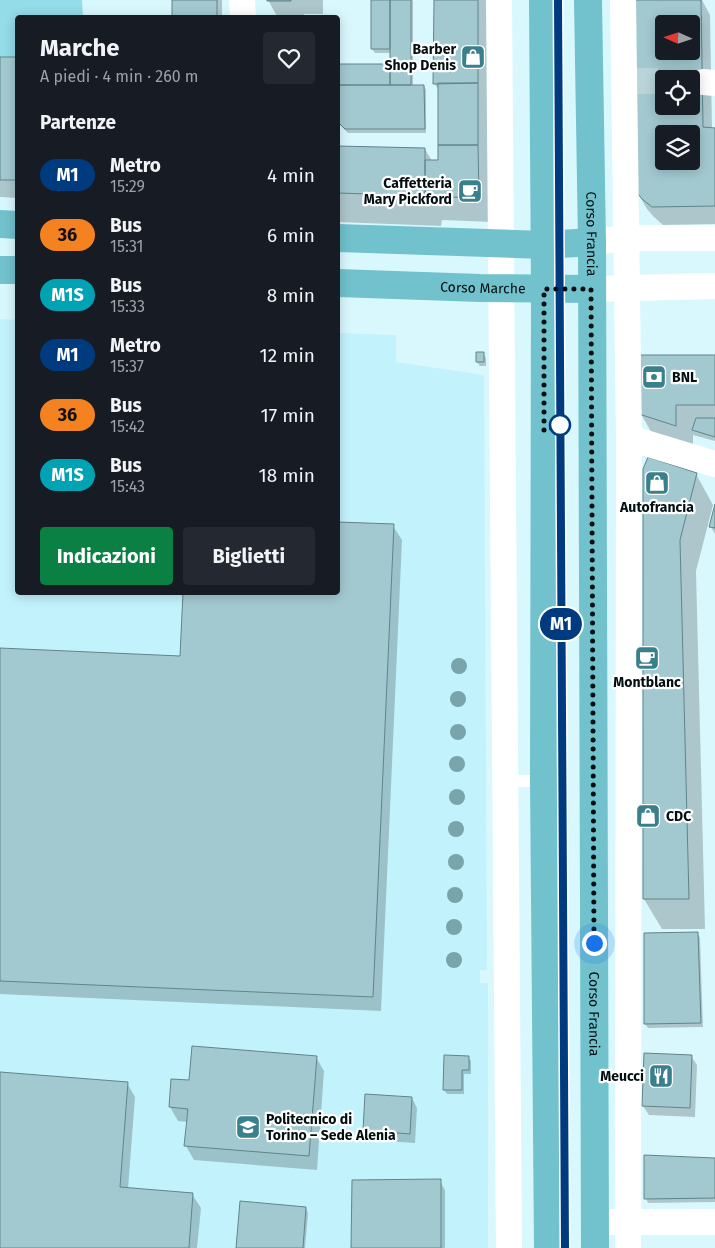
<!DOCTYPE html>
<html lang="it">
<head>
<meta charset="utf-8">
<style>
  body { margin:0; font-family:"Fira Sans",sans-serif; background:#242831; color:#f1f3f6; height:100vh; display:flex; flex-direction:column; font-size:19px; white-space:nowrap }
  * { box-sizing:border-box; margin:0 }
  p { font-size:16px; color:#9ea1a6 }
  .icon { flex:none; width:28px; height:28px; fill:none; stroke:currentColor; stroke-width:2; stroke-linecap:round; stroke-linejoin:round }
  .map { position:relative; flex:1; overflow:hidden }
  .panel { position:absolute; left:15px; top:15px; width:325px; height:580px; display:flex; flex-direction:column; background:#171b24; border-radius:5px; box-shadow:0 2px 12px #0003 }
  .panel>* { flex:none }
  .badge { padding:0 10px; border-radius:16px; font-size:18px; line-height:32px }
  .needle { width:32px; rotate:273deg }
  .tools { position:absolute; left:655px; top:15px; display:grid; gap:10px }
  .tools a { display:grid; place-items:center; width:45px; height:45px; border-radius:5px; background:#171b24; box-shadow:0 2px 12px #0003; font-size:25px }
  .you { position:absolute; width:25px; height:25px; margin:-12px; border:4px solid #fff; border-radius:50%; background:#1a73e8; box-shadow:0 0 0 8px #1a73e833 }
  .map>.badge { position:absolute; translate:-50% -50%; box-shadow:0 0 0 2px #fff }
  h2 { padding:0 25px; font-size:19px; line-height:45px }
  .round { display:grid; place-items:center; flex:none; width:52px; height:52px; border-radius:5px; background:#242831 }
  .head { display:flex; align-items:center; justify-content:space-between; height:85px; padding:0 25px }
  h1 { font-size:24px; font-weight:700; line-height:38px }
  .action { display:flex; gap:10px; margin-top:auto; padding:10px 25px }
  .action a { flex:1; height:58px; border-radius:5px; background:#0b8043; color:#fff; font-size:20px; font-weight:700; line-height:58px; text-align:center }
  .action a+a { background:#242831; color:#f1f3f6 }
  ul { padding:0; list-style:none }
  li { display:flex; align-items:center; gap:15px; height:60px; padding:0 25px }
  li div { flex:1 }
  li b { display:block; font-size:19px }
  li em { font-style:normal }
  li .badge { min-width:55px; font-weight:700; text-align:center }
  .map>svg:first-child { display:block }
  .built { fill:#c2f3fc }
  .green { fill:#93dce8 }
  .shadow { fill:#0003; fill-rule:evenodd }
  .building { fill:#a3c9d0; stroke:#60848b; fill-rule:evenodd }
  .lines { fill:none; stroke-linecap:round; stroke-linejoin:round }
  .minor-tunnel { stroke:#b9d5da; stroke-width:26; stroke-dasharray:26 13; stroke-linecap:butt }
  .service { stroke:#fff; stroke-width:12 }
  .minor { stroke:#fff; stroke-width:26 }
  .primary { stroke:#71c2cd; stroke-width:28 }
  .tree { fill:#79a4ac }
  .line-casing { stroke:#fff; stroke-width:11 }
  .line { stroke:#003b80; stroke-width:8 }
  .walk { stroke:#020e10; stroke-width:5; stroke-dasharray:0 9 }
  .stop-dot { fill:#fff; stroke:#003b80; stroke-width:2.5 }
  .labels { text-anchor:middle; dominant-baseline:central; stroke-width:4.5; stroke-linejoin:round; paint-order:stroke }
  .poi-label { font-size:14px; font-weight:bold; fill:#020e10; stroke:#fff; text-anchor:end }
  .street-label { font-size:14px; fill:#020e10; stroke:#fff }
</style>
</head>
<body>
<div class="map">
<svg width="715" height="1248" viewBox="0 0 715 1248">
  <rect width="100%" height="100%" fill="#d9f8fe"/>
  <!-- built -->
  <path class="built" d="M0 319 17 320 18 592H338V333L396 335V362L484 375 487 970H480V983H488V1248H0Z"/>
  <!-- green -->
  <path class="green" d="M0 0H82L83 17 18 18 17 57H0Z"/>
  <!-- shadow -->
  <path class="shadow" d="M173 0H222V18H173Z
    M268 0H323V14H304V18H278Z
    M372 0H413V86H424L426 90V133H348L338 123V66L391 65V53H375L372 49Z
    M435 0H491L492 222 442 220 441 226 338 222V147L425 149 432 161H439L440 92 434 83Z
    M631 0H702L710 15 712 129H715V224L663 225 654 217 647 209 636 190ZM664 24H691V51H664ZM664 79H691V106H664ZM664 134H691V161H664Z
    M0 58H18V198L0 197Z
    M483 353 486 358V366H480L477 362Z
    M715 356V441L693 435V455L658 444 641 414Z
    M644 469 696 474 713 505 696 571 705 929H662L644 899Z
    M715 509V534L711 527Z
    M338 523 393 526 402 540 381 1011 0 994V649L181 657 338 592Z
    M698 934 700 938 703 1027 648 1028 645 1024Z
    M691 1056 697 1065 695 1117 649 1115 643 1106Z
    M316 1057 324 1071 317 1170 194 1160 186 1146 188 1122 178 1121 170 1107 191 1082Z
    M468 1057 471 1061V1074H464V1094H447L444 1090Z
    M0 1073 127 1083 135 1097 128 1189 192 1194 201 1208 197 1248H0Z
    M412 1098 417 1108 415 1143 370 1140 364 1130Z
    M715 1159V1202L648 1203 646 1198Z
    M440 1181 445 1190V1248H353Z
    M306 1208 308 1213 305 1248H237Z"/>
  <!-- building -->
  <path class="building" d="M172 0H217V18H172Z
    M267 0H291V1H267Z
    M371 0H390V49H371Z
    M390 0H411V85H390Z
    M434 0H478V83L433 84Z
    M629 0H701L703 127 715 128V206L652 207 642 199 635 190ZM664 24H691V51H664ZM664 79H691V106H664ZM664 134H691V161H664Z
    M0 57H18V180H0Z
    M338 64H390V85H338Z
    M438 83H478V145H438Z
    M338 85H424L425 129H345L338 122Z
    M438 145H478L479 198 425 196V160H438Z
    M338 146 425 148V196L338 193Z
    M476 352H484V362H476Z
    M639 355H715V405H676V426L639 414Z
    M696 418H715V437L692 430Z
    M648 457 697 473 680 540 689 899H643V469Z
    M715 504V528L709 527Z
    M338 522 394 524 373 997 0 981V648L180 656 183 592H338Z
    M698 932 701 1023 644 1024V933Z
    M192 1046 317 1056 309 1156 184 1146 188 1109 169 1107 171 1079 189 1080Z
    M644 1053 692 1055 690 1108 642 1106Z
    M444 1055 469 1056V1070H462V1090H443Z
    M0 1072 128 1082 120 1187 193 1193 189 1248H0Z
    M365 1094 412 1097 410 1134 363 1130Z
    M644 1155 715 1158V1198L644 1199Z
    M441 1179V1248H351L352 1180Z
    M240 1201 306 1207 303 1248H236Z"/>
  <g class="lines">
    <!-- minor-tunnel -->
    <path class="minor-tunnel" d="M632 81H664"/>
    <!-- service -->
    <path class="service" d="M506 781H544"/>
    <!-- minor -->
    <path class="minor" d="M242 0 243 18
      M499 0 509 1248
      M623 0 629 438 628 1248
      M703 82 715 83
      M592 242 627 238H715
      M591 289 715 286
      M629 438 715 464
      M594 1222H715"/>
    <!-- primary -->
    <g class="primary">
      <path d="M543 0 545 289 544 781 548 1248"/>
      <path id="s1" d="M588 0 592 242 595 1248"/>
      <path d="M0 224 18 225"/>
      <path d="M338 238 544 245 592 242"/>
      <path d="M0 270H18"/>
      <path id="s2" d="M338 283 480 288 591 289"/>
    </g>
  </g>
  <!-- trees -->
  <g class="tree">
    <circle cx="459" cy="666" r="8"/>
    <circle cx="458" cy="699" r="8"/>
    <circle cx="458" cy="732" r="8"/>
    <circle cx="457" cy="764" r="8"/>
    <circle cx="457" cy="797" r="8"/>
    <circle cx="456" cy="829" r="8"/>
    <circle cx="456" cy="862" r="8"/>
    <circle cx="455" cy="895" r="8"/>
    <circle cx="454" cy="927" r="8"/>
    <circle cx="454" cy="960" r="8"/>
  </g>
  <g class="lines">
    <defs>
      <path id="line" d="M558 0 565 1248"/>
    </defs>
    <!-- line casing -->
    <use href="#line" class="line-casing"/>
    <!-- line -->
    <use href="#line" class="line"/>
    <!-- walk -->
    <path class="walk" d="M560 425 544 431V289H591L594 943"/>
  </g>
  <!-- icons -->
  <defs>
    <symbol id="shop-square" viewBox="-11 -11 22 22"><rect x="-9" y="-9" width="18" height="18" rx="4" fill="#3a808c" stroke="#fff"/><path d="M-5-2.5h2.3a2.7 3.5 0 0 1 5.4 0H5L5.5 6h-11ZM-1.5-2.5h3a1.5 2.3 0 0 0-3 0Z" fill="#fff"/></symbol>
    <symbol id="cafe-square" viewBox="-11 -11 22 22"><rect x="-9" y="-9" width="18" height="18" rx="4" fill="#3a808c" stroke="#fff"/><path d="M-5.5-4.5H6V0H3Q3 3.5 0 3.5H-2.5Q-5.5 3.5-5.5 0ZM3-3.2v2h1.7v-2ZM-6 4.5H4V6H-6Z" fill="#fff"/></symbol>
    <symbol id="bank-square" viewBox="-11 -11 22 22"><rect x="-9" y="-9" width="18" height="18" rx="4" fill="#3a808c" stroke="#fff"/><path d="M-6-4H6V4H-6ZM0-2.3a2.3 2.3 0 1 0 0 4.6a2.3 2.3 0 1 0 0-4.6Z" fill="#fff"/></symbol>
    <symbol id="restaurant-square" viewBox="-11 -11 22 22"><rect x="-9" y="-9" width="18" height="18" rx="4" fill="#3a808c" stroke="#fff"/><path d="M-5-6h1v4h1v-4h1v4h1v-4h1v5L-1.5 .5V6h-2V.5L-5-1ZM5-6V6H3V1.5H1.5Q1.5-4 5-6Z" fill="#fff"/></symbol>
    <symbol id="university-square" viewBox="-11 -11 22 22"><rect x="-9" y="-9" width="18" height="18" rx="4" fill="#3a808c" stroke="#fff"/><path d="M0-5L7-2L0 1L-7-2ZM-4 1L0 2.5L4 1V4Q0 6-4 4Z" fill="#fff"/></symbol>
  </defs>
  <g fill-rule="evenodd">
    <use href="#shop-square" x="459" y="43" width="28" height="28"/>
    <use href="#cafe-square" x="456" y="177" width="28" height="28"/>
    <use href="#bank-square" x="640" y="363" width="28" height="28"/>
    <use href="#shop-square" x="643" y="469" width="28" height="28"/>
    <use href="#cafe-square" x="633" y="644" width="28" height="28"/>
    <use href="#shop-square" x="634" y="802" width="28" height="28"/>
    <use href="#restaurant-square" x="647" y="1062" width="28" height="28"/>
    <use href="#university-square" x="234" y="1113" width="28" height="28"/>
  </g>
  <!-- markers -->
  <circle class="stop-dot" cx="560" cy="425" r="10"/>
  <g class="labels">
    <!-- poi labels -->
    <g class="poi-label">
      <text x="456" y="49">Barber<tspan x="456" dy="16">Shop Denis</tspan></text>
      <text x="452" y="183">Caffetteria<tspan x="452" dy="16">Mary Pickford</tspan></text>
      <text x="672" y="377" text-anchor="start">BNL</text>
      <text x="657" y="507" text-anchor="middle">Autofrancia</text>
      <text x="647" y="682" text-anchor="middle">Montblanc</text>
      <text x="666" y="816" text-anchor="start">CDC</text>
      <text x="644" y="1076">Meucci</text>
      <text x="266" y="1119" text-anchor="start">Politecnico di<tspan x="266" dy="16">Torino – Sede Alenia</tspan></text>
    </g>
    <!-- street labels -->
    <g class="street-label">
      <text stroke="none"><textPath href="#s1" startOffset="234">Corso Francia</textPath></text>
      <text stroke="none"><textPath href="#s2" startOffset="145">Corso Marche</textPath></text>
      <text stroke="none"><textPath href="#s1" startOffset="1014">Corso Francia</textPath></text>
    </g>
  </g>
</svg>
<div class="tools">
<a><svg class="needle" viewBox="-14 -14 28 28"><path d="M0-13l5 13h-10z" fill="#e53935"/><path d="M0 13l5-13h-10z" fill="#9ea1a6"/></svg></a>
<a><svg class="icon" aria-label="locate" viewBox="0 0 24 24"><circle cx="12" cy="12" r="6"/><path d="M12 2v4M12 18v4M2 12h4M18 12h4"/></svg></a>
<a><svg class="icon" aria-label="layers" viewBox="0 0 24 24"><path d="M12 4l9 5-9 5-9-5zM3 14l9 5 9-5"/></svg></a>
</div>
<div class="you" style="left:594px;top:943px"></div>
<b class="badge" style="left:561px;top:624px;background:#003b80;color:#fff">M1</b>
<section class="panel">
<div class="head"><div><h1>Marche</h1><p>A piedi · 4 min · 260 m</p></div><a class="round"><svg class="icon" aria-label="heart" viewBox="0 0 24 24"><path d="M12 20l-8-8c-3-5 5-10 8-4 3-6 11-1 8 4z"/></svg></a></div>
<h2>Partenze</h2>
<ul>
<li><span class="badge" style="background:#003b80;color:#fff">M1</span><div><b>Metro</b><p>15:29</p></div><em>4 min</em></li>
<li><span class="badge" style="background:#f58220;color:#111">36</span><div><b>Bus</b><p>15:31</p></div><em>6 min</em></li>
<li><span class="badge" style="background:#00a3b4;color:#fff">M1S</span><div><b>Bus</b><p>15:33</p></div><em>8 min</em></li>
<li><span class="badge" style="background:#003b80;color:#fff">M1</span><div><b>Metro</b><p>15:37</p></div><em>12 min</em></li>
<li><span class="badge" style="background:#f58220;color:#111">36</span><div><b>Bus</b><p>15:42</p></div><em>17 min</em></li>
<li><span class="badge" style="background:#00a3b4;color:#fff">M1S</span><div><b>Bus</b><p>15:43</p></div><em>18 min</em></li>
</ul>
<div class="action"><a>Indicazioni</a><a>Biglietti</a></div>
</section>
</div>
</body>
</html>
